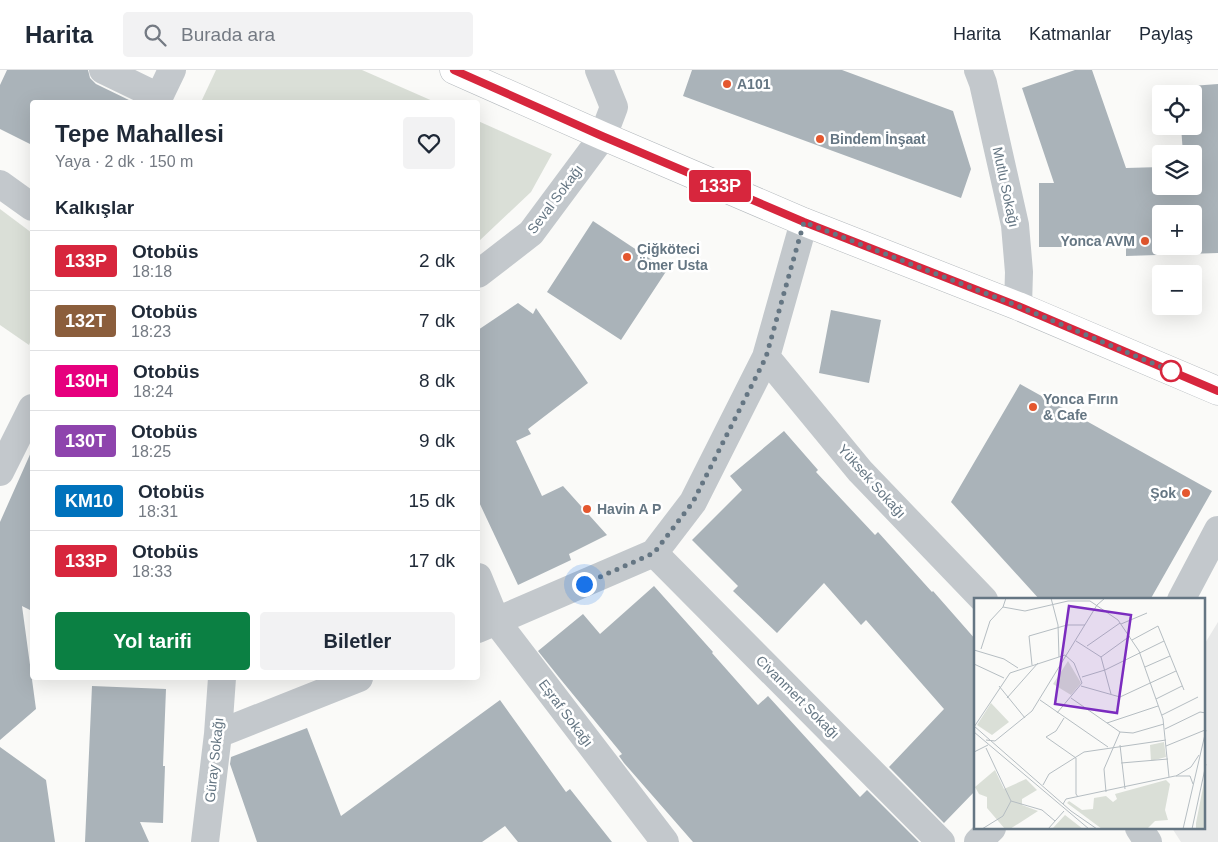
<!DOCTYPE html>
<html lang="tr">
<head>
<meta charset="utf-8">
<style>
  body { margin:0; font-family:Helvetica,sans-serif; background:#f2f2f3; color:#1f2937; height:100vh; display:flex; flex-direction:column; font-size:19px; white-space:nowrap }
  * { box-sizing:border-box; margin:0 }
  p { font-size:16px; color:#747a83 }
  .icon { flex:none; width:28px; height:28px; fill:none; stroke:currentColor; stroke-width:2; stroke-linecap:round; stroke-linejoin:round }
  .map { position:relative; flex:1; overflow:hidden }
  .sheet { position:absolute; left:30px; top:30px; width:450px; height:580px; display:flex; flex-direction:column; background:#fff; border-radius:5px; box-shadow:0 5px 20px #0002 }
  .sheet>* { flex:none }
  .badge { padding:0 10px; border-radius:4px; font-size:18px; line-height:32px }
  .controls { position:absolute; left:1152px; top:15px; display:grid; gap:10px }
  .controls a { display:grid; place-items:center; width:50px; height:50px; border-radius:5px; background:#fff; box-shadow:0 5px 20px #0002; font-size:25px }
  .you { position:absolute; width:25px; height:25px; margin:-12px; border:4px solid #fff; border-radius:50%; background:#1a73e8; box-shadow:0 0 0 8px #1a73e833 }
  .map>.badge { position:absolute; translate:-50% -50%; box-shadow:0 0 0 2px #fff }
  h2 { padding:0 25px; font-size:19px; line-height:45px }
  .round { display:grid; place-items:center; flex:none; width:52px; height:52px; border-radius:5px; background:#f2f2f3 }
  .overview { display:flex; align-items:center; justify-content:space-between; height:85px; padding:0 25px }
  h1 { font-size:24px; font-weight:700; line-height:38px }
  .button { display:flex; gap:10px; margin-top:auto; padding:10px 25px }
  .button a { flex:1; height:58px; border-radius:5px; background:#0b8043; color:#fff; font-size:20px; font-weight:700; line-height:58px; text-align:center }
  .button a+a { background:#f2f2f3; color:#1f2937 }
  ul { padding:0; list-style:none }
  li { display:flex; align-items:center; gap:15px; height:60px; padding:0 25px; border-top:1px solid #e0e1e3 }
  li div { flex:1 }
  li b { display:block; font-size:19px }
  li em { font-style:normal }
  li .badge { min-width:55px; font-weight:700; text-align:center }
  header { display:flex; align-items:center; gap:30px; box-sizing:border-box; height:70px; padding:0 25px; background:#fff; border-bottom:1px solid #e0e1e3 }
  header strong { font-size:24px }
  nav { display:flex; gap:28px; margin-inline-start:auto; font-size:18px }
  .search { width:350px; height:45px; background:#f2f2f3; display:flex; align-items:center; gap:12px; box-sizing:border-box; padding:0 18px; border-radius:5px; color:#747a83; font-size:19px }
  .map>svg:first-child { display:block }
  .built { fill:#e8e9e9 }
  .green { fill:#dadfd7 }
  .building { fill:#aab3b9; fill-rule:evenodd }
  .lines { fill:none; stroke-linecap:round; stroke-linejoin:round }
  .major-casing { stroke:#b5babe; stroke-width:29 }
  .minor { stroke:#c3c8cc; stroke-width:28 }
  .major { stroke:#fff; stroke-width:28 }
  .line-casing { stroke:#fff; stroke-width:11 }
  .line { stroke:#d7263d; stroke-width:8 }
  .walk { stroke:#657683; stroke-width:5; stroke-dasharray:0 9 }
  .poi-dot { fill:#e4572e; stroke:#fff; stroke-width:2 }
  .stop-dot { fill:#fff; stroke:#d7263d; stroke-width:2.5 }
  .labels { text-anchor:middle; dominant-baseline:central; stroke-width:5; stroke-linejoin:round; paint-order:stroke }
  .poi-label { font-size:14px; font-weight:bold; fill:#657683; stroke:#fff; text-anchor:start }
  .street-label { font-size:14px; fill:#657683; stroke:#fff }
  .inset-road { fill:none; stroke:#b5bdc2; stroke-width:1 }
  .view { fill:#7b2cbf; fill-opacity:0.15; stroke:#7b2cbf; stroke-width:2.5 }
  .inset-edge { fill:none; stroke:#657683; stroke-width:2.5 }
</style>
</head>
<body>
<header>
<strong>Harita</strong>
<div class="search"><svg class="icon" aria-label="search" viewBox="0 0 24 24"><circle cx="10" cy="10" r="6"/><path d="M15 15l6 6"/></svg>Burada ara</div>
<nav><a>Harita</a><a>Katmanlar</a><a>Paylaş</a></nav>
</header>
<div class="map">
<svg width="1218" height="772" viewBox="0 0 1218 772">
  <rect width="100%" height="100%" fill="#fafaf8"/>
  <!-- built -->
  <path class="built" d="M1218 552V772H1181L1172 758H1204V575Z"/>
  <!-- green -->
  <path class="green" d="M216 0H362L435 32H201Z
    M478 51 552 84 531 122 478 172Z
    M0 139 32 163V267L29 275 0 255Z"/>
  <!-- building -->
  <path class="building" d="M7 0H88L90 8 96 14 131 31 130 32H32V75L0 59V15Z
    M692 0H842L953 41 971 99 961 128 683 26Z
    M1075 0H1092L1126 98 1161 97V116H1194V84H1183L1181 56H1194V24H1179L1178 17 1218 14V183L1126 186V177H1039V113H1054L1022 18ZM1161 144H1194V176H1161Z
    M593 151 667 200 621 270 547 222Z
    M518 233 533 244 536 238 588 313 528 359 531 364 516 371 542 426 563 416 607 465 569 484 571 490 518 515 478 430V260Z
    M831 240 881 250 869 313 819 303Z
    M1020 314 1212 421 1150 530H1040L951 432Z
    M784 361 818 400 816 402 875 465 878 462 932 522 933 521 976 570V720L944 753 889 697 944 639 866 550 861 555 824 513 777 563 733 521 738 516 692 470 742 420 730 406Z
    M32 380V541L22 536 36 639 0 670V452Z
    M654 516 713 582 712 583 758 635 768 626 860 727 867 720 919 772H693L624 693 619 686 622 684 562 611 538 581 583 544 600 564Z
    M92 616 166 619 163 696H165L163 753 140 752 149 772H85Z
    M500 630 566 722 570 719 612 772H518L505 756 482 772H257L230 694 231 687 307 658 341 746Z
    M0 677 46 710 55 772H0Z"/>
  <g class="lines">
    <defs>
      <path id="major" d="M454 0 603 66 804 152 1018 236 1218 321"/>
    </defs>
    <!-- major casing -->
    <use href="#major" class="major-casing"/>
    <!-- minor -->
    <path class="minor" d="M103 0 159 27 172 0
      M978 0 983 13 1015 155 1019 202 1018 236
      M0 114 32 137
      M478 204 531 163 603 66 614 37 599 0
      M766 287 860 401 984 530
      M0 402 32 338
      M654 483 941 772
      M478 507 496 551 665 772
      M1181 530 1218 460
      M478 559 654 483 693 432 766 287 804 152
      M218 664 359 608
      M1139 758 1148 772
      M205 772 218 664 222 608
      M978 772 992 758"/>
    <!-- major -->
    <use href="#major" class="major"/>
  </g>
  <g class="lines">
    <defs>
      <path id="line" d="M454 0 602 66 804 152 1018 236 1218 321"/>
    </defs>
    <!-- line casing -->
    <use href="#line" class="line-casing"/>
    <!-- line -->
    <use href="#line" class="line"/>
    <!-- walk -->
    <path class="walk" d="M584 514 654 483 693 432 766 287 804 152 1018 236 1171 301"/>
  </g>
  <!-- markers -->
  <g class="poi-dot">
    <circle cx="727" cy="14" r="5"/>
    <circle cx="820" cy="69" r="5"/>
    <circle cx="1145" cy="171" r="5"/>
    <circle cx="627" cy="187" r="5"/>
    <circle cx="1033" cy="337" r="5"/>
    <circle cx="1186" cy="423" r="5"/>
    <circle cx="587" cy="439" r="5"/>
  </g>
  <circle class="stop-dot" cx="1171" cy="301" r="10"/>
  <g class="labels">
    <!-- poi labels -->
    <g class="poi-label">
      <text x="737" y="14">A101</text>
      <text x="830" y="69">Bindem İnşaat</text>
      <text x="1135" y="171" text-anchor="end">Yonca AVM</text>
      <text x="637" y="179">Çiğköteci<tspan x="637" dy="16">Ömer Usta</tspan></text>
      <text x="1043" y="329">Yonca Fırın<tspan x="1043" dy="16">&amp; Cafe</tspan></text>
      <text x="1176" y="423" text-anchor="end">Şok</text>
      <text x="597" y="439">Havin A P</text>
    </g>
    <!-- street labels -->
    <g class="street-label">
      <text transform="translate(1006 117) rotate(78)">Mutlu Sokağı</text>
      <text transform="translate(555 129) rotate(-53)">Seval Sokağı</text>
      <text transform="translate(872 411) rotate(48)">Yüksek Sokağı</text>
      <text transform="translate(798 627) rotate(45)">Civanmert Sokağı</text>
      <text transform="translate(566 643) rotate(53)">Eşraf Sokağı</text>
      <text transform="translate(214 690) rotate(-84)">Güray Sokağı</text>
    </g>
  </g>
  <!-- overview -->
  <g transform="translate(974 528)">
    <rect width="231" height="231" fill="#fafaf8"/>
    <path d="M94 63 107 85 97 97 79 86ZM17 105 35 124 18 137 3 127ZM190 144 192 159 177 163 176 147ZM21 172 30 191 52 181 63 192 48 201V207L64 213 36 231H31L13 210V199L5 196 1 189ZM231 179V231H222V225ZM192 182 196 186 191 212 194 222 181 223 173 231H128L93 205 95 203 108 212 119 211 120 200 132 198 139 204 143 201 141 196ZM91 217 109 231H78Z" fill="#dadfd7"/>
    <path class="inset-road" d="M77 0 84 27 85 59M29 9 51 13 94 3H116L144 22 165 53 189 121 195 179M147 26 173 15M158 42 184 28 210 92M102 43 127 59 137 96M113 48 146 25M7 51 16 23 29 9 32 0M0 52 30 61 44 70M127 59 156 38M0 66 30 80M58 67 55 38 93 27H111M171 69 196 58M108 79 131 72 190 43M25 88 51 120M107 88 146 99 202 73M33 100 64 65M97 100 146 134 130 171 132 194M182 101 208 88M66 102 134 149M188 117 224 99M90 120 82 133 72 139 102 160M133 125 184 108M0 128 97 213 123 231M0 129 36 75 91 57 100 65 108 85 83 115M191 131 226 114 232 115M0 134 115 231M146 134 159 135 190 126M12 142 21 143 58 113 123 7 131 0M146 147 151 191M192 148 231 132M0 154 14 147M102 160V196L104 199M147 165 194 161M202 178 217 169 225 157M69 187 75 176 110 154 192 142M37 203 68 212 81 223M89 206 92 201 201 178H216L219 186M8 231 29 218 37 203 12 150M74 231 90 213M209 231 232 132M218 231 232 166"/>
    <path class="view" d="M95 8 157 17 143 115 81 106Z"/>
    <rect width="231" height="231" class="inset-edge"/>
  </g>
</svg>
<div class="controls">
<a><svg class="icon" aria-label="locate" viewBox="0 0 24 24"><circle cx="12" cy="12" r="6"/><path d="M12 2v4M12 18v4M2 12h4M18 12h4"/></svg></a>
<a><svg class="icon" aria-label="layers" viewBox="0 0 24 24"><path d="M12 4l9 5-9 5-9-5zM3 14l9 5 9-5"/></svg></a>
<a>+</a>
<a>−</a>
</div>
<div class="you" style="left:584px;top:514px"></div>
<b class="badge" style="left:720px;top:116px;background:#d7263d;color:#fff">133P</b>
<section class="sheet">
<div class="overview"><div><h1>Tepe Mahallesi</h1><p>Yaya · 2 dk · 150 m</p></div><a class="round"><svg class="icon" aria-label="heart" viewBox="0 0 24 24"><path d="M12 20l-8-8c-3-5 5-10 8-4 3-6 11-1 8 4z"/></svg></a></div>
<h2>Kalkışlar</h2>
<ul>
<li><span class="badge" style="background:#d7263d;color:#fff">133P</span><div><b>Otobüs</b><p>18:18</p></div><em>2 dk</em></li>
<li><span class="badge" style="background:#8b5e3c;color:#fff">132T</span><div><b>Otobüs</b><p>18:23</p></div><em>7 dk</em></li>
<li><span class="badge" style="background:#e6007e;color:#fff">130H</span><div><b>Otobüs</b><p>18:24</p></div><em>8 dk</em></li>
<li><span class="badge" style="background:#8e44ad;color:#fff">130T</span><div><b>Otobüs</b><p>18:25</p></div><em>9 dk</em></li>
<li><span class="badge" style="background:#0072bc;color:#fff">KM10</span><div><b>Otobüs</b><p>18:31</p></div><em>15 dk</em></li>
<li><span class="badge" style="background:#d7263d;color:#fff">133P</span><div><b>Otobüs</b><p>18:33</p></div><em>17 dk</em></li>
</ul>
<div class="button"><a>Yol tarifi</a><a>Biletler</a></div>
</section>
</div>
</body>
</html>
